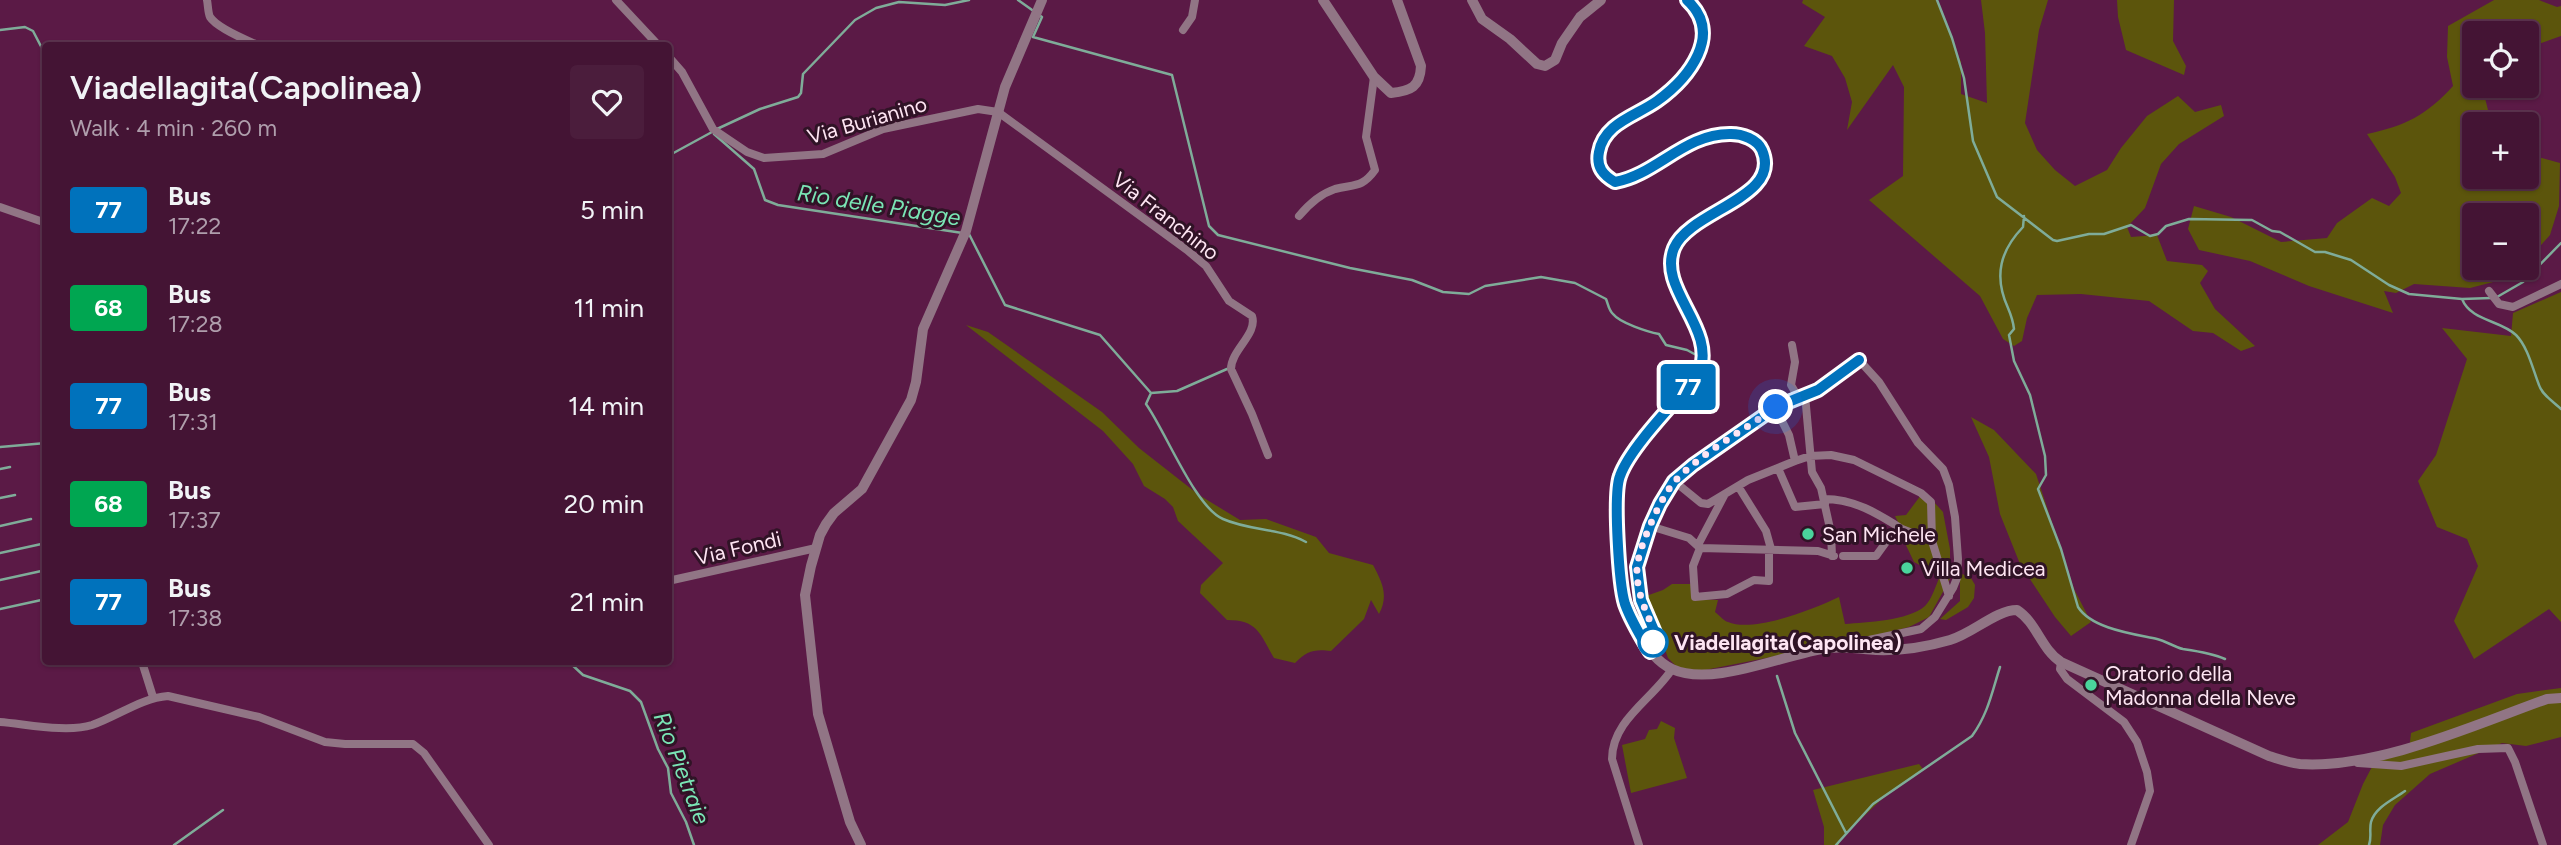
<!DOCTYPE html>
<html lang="en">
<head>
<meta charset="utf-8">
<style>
  body { margin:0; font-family:Figtree,sans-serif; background:#4b1d3c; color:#f1f3f6; height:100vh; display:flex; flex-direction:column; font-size:26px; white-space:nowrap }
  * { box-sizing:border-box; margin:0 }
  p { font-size:23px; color:#af9eac }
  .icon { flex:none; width:38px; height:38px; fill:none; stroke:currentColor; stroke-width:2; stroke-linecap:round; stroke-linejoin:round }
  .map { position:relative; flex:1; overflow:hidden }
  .drawer { position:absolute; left:42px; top:42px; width:630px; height:623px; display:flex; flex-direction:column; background:#441434; border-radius:7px; box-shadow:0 2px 5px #0004,0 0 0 2px #5c334f }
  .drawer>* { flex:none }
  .badge { padding:0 14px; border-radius:5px; font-size:24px; line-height:46px }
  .tools { position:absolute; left:2462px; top:21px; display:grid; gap:14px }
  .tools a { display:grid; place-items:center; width:77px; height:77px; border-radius:7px; background:#441434; box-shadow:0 2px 5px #0004,0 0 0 2px #5c334f; font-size:35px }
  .you { position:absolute; width:35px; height:35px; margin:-18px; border:5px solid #fff; border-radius:50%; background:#1a73e8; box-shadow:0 0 0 10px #1a73e833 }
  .map>.badge { position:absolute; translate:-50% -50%; box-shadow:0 0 0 4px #fff }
  .round { display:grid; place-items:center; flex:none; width:74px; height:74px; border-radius:7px; background:#4b1d3c }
  .head { display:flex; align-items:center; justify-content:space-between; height:119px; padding:0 28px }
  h1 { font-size:33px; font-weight:600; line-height:52px }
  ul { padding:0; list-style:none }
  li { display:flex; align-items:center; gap:21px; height:98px; padding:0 28px }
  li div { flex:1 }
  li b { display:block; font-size:26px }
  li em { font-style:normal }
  li .badge { min-width:77px; font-weight:700; text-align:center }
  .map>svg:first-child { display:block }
  .green { fill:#5c550c }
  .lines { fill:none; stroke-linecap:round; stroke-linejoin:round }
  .stream { stroke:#7fac99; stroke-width:2.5 }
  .minor { stroke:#917585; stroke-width:8 }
  .tertiary { stroke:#917585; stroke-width:10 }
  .line-casing { stroke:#fff; stroke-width:16 }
  .line { stroke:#0072bc; stroke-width:10 }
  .walk { stroke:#fee5f3; stroke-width:7; stroke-dasharray:0 12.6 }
  .poi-dot { fill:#4ad49c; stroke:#301326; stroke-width:2.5 }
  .stop-dot { fill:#fff; stroke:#0072bc; stroke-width:3.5 }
  .labels { text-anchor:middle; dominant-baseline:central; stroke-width:6; stroke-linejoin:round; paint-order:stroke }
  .street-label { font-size:21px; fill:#fee5f3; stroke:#301326 }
  .poi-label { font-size:21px; fill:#fee5f3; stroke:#301326; text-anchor:start }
  .stop-label { font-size:21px; font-weight:bold; fill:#fee5f3; stroke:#301326; text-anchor:start }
  .water-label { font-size:23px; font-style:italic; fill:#7ae5b5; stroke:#301326 }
</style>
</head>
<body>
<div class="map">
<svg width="2561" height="845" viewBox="0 0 2561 845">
  <rect width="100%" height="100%" fill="#5b1a46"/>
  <!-- green -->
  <path class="green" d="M1803 0H1936L1961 62V94L1987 103 1985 33 1981 0H2048L2039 30 2025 123 2037 150 2055 170 2075 186 2107 170 2121 148 2147 116 2178 96 2195 112 2221 105 2224 116 2179 144 2161 164 2145 208 2127 227 2131 237 2157 235 2167 261 2202 265 2208 271 2200 283 2215 309 2255 346 2241 351 2213 333 2193 331 2149 301 2081 294 2037 295 2027 318 2022 341 2014 346 2003 339 1980 296 1869 200 1903 176 1904 87 1893 65 1847 130 1852 102 1845 78 1832 56 1804 46 1825 17 1802 3Z
    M2117 0H2174L2173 41 2186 66 2184 75 2126 50 2118 17Z
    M2494 0H2539L2557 7 2561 6V36L2527 48V33H2474V86H2482L2488 110 2495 124H2474V177H2527V154L2560 163 2559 206 2550 235 2527 261V215H2474V268H2519L2501 280 2470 288 2414 284 2396 293 2384 291 2393 313 2309 286 2250 261 2199 250 2188 229 2194 206 2231 217 2281 242 2327 238 2337 223 2372 198 2389 206 2401 193 2395 177 2367 134C2405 126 2427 115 2453 86L2447 57 2448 26Z
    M2561 292V622L2549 609 2474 659 2454 621 2478 566 2467 539 2437 527 2418 481 2436 455 2467 359 2442 328 2511 336 2513 313Z
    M966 325 988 332 1102 412 1139 448 1199 495 1240 520 1266 519 1316 537 1329 553 1373 565C1382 582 1389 595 1379 614L1371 600 1364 619 1331 651C1314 649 1307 651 1295 663L1274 658C1260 634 1258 620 1227 620L1200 593 1201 585 1223 563 1178 521 1173 507 1165 499 1144 486 1133 464 1103 431Z
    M1971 417 1994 430 2036 474 2074 589 2091 622 2071 636 2055 617 2020 564 2000 514 1989 457Z
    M1924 491 1943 512 1950 549V579L1929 617 1909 627 1862 639 1700 671 1678 668 1668 658 1646 596 1663 590 1672 584H1691L1693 599 1718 600 1715 612C1719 615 1724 621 1728 622 1754 633 1814 609 1839 597L1845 624C1866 622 1908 621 1925 606 1932 599 1936 585 1940 576L1914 562 1904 541 1895 533 1899 524 1895 516 1906 515Z
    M1960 573 1971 578 1975 585 1974 598 1968 607 1946 620 1940 619 1960 601Z
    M2561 688V737L2526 746 2502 743 2430 774 2395 805 2383 825 2380 845H2318L2348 822 2363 784 2375 761 2409 751 2411 733 2517 694Z
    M1661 721 1675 728 1674 738 1687 778 1631 793 1622 745 1645 739 1649 730 1657 729Z
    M1919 764 1923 769 1884 797 1839 840V845H1824V827L1813 790Z"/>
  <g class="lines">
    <!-- stream -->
    <path class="stream" d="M1018 0 1042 17 1033 37 1172 75 1209 226 1218 235 1350 268 1412 280 1443 292 1469 294 1485 286 1541 277 1575 283 1606 299C1608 304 1609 311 1613 314 1620 323 1648 332 1659 334L1666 345 1687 350 1698 356
      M1937 0 1952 38 1964 78 1973 141 1997 197 2053 240 2057 241 2089 234H2104L2131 225 2150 236 2158 234 2166 226 2189 219 2252 220 2272 231 2280 232 2315 252H2325L2351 260 2389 285 2409 294 2462 299 2491 298
      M0 30 25 27 33 31 46 56
      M717 129 760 109 798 97 801 93 803 74 855 20 876 8 899 2 945 5 969 0
      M714 134 754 169 765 200 778 205 969 234 1005 305 1100 335 1151 393
      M668 156 712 132
      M2024 216 2023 227C2001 250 1993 275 2008 308 2011 315 2013 320 2014 329L2009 335 2014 361 2030 395 2045 456 2046 475 2038 489 2061 549 2078 607C2092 629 2134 634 2157 639 2166 641 2174 647 2183 649 2197 651 2212 653 2225 659
      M2497 297 2523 282 2561 243
      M2462 299C2471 321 2500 320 2516 335 2528 347 2533 370 2539 385 2542 395 2554 402 2561 409
      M1151 393 1146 404C1166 432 1195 507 1223 519 1250 531 1280 528 1306 542
      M1151 393 1177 391 1227 369
      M0 447 46 443
      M0 469 10 467
      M0 498 15 495
      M0 526 31 519
      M0 553 46 543
      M0 580 46 570
      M0 609 46 599
      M569 662 583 675 630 691 641 702 658 749 668 768 671 793 686 822 694 845
      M1777 676 1795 733 1846 833
      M174 845 223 810
      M1836 845 1873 804 1972 736C1988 714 1992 692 2000 667
      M2369 845C2372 837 2369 830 2371 822 2375 807 2394 799 2405 791"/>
    <!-- minor -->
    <path class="minor" d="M207 0C208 5 208 13 210 17 217 28 248 41 260 46
      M616 0 659 46
      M1183 30 1192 17 1195 0
      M668 56 682 72 713 129 747 152 764 158 823 154 883 129 978 109 998 112 1187 250 1206 266 1229 301 1252 316C1258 334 1231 350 1231 369L1252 414 1268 455
      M0 207 46 223
      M1299 216C1309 204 1320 194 1335 189 1355 184 1362 188 1375 170L1366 137 1374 77
      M2489 291 2499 304 2513 307 2561 284
      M1792 345 1795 362 1791 385 1798 397
      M1805 395 1812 472 1821 488 1831 533 1832 556
      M1775 407 1789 435 1795 461
      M1778 468 1795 507 1825 504
      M1674 481 1701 503 1708 504 1748 480 1795 461 1810 456 1831 455 1854 460 1921 493 1931 502 1932 541 1949 596
      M1738 486 1766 531 1771 549
      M1824 499C1854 499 1877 513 1902 529
      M1650 526 1689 538 1700 548 1818 551 1834 556
      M1698 545 1725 494
      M1700 548 1693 566 1695 597 1727 594 1754 580 1769 581V549
      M1843 556H1876L1889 538 1902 529 1932 541
      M668 581 816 548
      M1650 652 1656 635 1641 600 1637 567 1650 526 1660 504 1674 481 1693 465 1775 407 1818 390 1859 360 1879 382 1918 443 1943 469 1949 485 1955 517 1958 559 1957 578 1953 588 1935 617 1921 629 1869 640 1853 646
      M142 662 153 697
      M2061 662 2060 669 2067 679 2124 722 2137 742 2147 772 2150 791 2131 845
      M0 722C26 724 67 733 92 725 118 716 141 698 168 696L259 717 325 742 345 744H413L424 753 489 845
      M2358 763 2401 766 2478 749 2508 748 2515 762 2543 845
      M1639 845 1612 759C1612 720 1653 699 1672 669"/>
    <!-- tertiary -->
    <path class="tertiary" d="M1323 0 1374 77 1391 93C1411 91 1420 87 1421 66L1397 0
      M1472 0 1482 19 1510 39 1537 64 1545 66 1555 60 1562 43 1580 17 1601 0
      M1687 0C1724 34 1689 78 1657 101 1636 116 1604 123 1599 152 1596 167 1603 175 1615 182 1655 175 1685 133 1731 134 1742 134 1757 139 1762 150 1783 197 1689 210 1674 249 1657 290 1718 328 1699 374 1681 396 1625 454 1619 479 1612 506 1620 552 1621 580 1622 601 1630 617 1640 635 1648 649 1657 662 1672 669 1713 688 1786 653 1829 648 1845 646 1860 649 1876 650 1901 651 1926 647 1950 640 1972 634 1996 610 2017 610 2037 623 2041 649 2061 662L2269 756C2279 759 2290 763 2300 764 2378 769 2474 725 2547 699L2561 698
      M861 845 850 822 818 714 805 595 811 566 820 535 826 524 834 513 862 489 911 400 916 382 923 329 966 231 1005 87 1042 0"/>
  </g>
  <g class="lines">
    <defs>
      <path id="line" d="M1687 0C1724 34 1689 78 1657 101 1636 116 1604 123 1599 152 1596 167 1603 175 1615 182 1656 175 1685 133 1731 134 1742 134 1757 139 1762 150 1783 198 1690 210 1674 248 1657 290 1718 328 1699 374 1678 399 1630 447 1620 476 1613 494 1619 585 1625 604 1631 621 1641 637 1650 652L1656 635 1641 600 1637 567 1650 526 1660 504 1674 481 1693 465 1776 407 1818 390 1859 360"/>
    </defs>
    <!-- line casing -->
    <use href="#line" class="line-casing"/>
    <!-- line -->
    <use href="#line" class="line"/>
    <!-- walk -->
    <path class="walk" d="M1653 642 1656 635C1647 614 1636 592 1637 568 1638 548 1662 494 1676 480 1704 451 1743 431 1776 407"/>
  </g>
  <!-- markers -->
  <g class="poi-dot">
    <circle cx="1808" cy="534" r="7"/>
    <circle cx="1907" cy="568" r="7"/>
    <circle cx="2091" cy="685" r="7"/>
  </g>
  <circle class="stop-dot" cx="1653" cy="642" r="14"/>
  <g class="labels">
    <!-- street labels -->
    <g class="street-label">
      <text transform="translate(867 120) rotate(-16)">Via Burianino</text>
      <text transform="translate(1166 216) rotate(38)">Via Franchino</text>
      <text transform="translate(738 548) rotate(-13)">Via Fondi</text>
    </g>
    <!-- poi labels -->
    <g class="poi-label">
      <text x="1822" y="534">San Michele</text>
      <text x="1921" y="568">Villa Medicea</text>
      <text x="2105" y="673">Oratorio della<tspan x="2105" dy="24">Madonna della Neve</tspan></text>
    </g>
    <!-- stop labels -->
    <g class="stop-label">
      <text x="1674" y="642">Viadellagita(Capolinea)</text>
    </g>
    <!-- water labels -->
    <g class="water-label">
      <text transform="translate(879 205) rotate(9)">Rio delle Piagge</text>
      <text transform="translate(682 768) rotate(69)">Rio Pietraie</text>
    </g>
  </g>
</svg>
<div class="tools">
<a><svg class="icon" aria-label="locate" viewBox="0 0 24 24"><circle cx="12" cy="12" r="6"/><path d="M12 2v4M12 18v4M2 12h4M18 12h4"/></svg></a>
<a>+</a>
<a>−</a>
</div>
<div class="you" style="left:1776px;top:407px"></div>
<b class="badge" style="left:1688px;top:387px;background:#0072bc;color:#fff">77</b>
<section class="drawer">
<div class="head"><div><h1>Viadellagita(Capolinea)</h1><p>Walk · 4 min · 260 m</p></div><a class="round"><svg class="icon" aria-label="heart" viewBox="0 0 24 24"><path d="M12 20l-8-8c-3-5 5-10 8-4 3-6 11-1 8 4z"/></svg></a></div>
<ul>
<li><span class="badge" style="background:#0072bc;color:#fff">77</span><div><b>Bus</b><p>17:22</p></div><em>5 min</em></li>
<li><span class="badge" style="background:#00a651;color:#fff">68</span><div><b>Bus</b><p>17:28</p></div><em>11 min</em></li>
<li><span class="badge" style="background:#0072bc;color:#fff">77</span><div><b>Bus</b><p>17:31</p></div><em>14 min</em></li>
<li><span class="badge" style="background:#00a651;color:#fff">68</span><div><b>Bus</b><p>17:37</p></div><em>20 min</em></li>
<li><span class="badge" style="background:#0072bc;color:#fff">77</span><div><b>Bus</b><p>17:38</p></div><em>21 min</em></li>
</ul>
</section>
</div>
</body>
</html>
